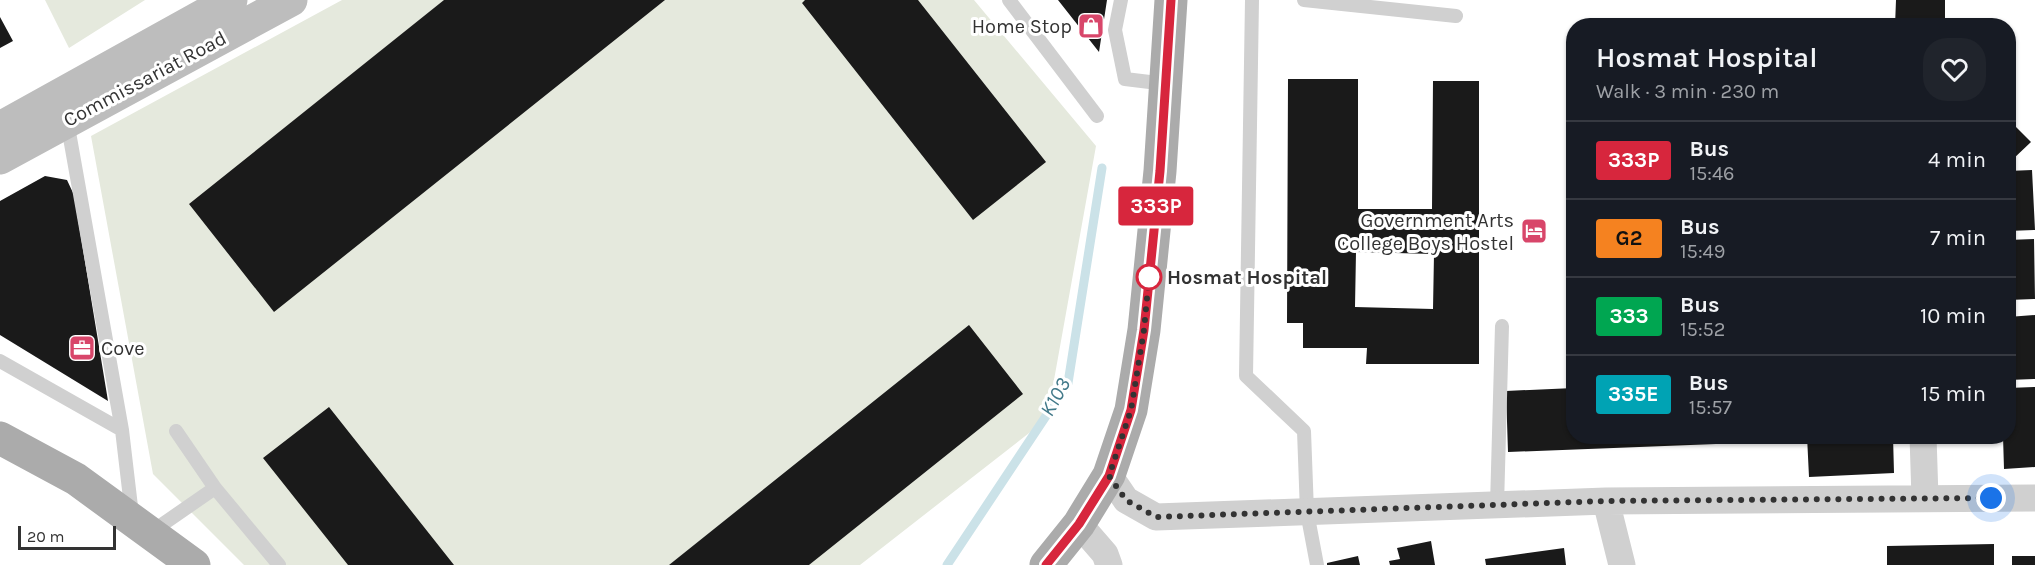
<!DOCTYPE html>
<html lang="en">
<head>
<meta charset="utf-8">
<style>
  body { margin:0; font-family:Karla,sans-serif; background:#20242c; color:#f1f3f6; height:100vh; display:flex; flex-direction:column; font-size:22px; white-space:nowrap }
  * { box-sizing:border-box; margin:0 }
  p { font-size:20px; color:#9ea1a6 }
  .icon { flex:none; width:33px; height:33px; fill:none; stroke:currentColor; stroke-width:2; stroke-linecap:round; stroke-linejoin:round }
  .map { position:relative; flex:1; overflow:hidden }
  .panel { position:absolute; left:1566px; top:18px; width:450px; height:426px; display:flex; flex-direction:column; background:#171b24; border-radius:24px; box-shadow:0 2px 4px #0004 }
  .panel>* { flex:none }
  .badge { padding:0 12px; border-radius:4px; font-size:21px; line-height:39px }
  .scale { position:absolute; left:18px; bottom:15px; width:98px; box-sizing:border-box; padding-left:6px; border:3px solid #333; border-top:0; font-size:16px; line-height:21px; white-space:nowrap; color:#333; -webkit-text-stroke:4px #fff; paint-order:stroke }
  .you { position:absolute; width:30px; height:30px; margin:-15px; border:4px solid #fff; border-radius:50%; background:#1a73e8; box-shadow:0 0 0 9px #1a73e833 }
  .map>.badge { position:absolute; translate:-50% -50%; box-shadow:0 0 0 3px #fff }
  .round { display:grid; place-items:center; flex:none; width:63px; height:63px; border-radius:24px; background:#20242c }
  .headline { display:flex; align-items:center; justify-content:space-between; height:102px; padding:0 30px }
  h1 { font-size:28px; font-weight:600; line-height:45px }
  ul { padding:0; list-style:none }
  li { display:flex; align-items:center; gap:18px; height:78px; padding:0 30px; border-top:2px solid #363941 }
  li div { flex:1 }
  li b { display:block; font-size:22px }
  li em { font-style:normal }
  li .badge { min-width:66px; font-weight:700; text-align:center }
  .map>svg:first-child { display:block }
  .green { fill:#e5e9dd }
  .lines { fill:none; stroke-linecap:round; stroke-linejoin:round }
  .stream { stroke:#cbe2e8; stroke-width:9 }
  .building { fill:#1a1a1a; fill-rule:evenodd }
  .lane { stroke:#d0d0d0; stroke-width:14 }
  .street { stroke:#d0d0d0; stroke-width:27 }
  .secondary { stroke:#bdbdbd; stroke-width:33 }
  .primary { stroke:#ababab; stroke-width:33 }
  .line-casing { stroke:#fff; stroke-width:14 }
  .line { stroke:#d7263d; stroke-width:9 }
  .walk { stroke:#333; stroke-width:6; stroke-dasharray:0 10.8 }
  .stop-dot { fill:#fff; stroke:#d7263d; stroke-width:3 }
  .labels { text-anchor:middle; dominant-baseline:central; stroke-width:6; stroke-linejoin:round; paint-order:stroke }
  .poi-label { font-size:20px; fill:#333; stroke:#fff; text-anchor:end }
  .street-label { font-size:20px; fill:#333; stroke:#fff }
  .stop-label { font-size:20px; font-weight:bold; fill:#333; stroke:#fff; text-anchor:start }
  .water-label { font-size:21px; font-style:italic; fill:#437a8a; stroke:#fff }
</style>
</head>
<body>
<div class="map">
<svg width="2035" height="565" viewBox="0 0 2035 565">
  <rect width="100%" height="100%" fill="#fff"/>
  <!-- green -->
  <path class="green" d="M45 0H145L69 48Z
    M342 0H974L1096 146 1047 419 860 565H244L153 474 91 136Z"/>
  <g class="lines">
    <!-- stream -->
    <path class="stream" d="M947 565 1068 383 1102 168"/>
  </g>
  <!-- building -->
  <path class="building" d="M444 0H665L274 312 189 204Z
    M805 0H918L1046 162 973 220 802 3Z
    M1058 0H1107L1099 52Z
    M1896 0H1945V26H1895Z
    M0 17 13 41 0 48Z
    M1288 79H1358V209H1432L1433 81H1479V364H1366L1367 348H1303V323H1287ZM1356 252 1434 254 1433 309 1355 307Z
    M2008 119 2031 142 2012 160 2008 157Z
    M2032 170 2035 230 2008 231V171Z
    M45 176 67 180 74 195 108 401 0 335V201Z
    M2034 239 2035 299 2008 300V240Z
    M2035 315V379L2008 380V317Z
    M969 325 1023 394 809 565H669Z
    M2035 387V467L2004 469 2003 436H2008V388Z
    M1574 388V436H1767V442L1508 452 1506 391Z
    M329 407 454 565H348L263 458Z
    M1807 436H1893L1894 473 1809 477Z
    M1944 436H1994V440L1944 442Z
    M1431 541 1435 565H1390L1389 561 1400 559 1397 548Z
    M1994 544V565H1887V546Z
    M1564 548 1566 565H1486L1485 559Z
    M1358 556 1360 565H1327V563Z
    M2012 556H2035V565H2012Z"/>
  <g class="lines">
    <!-- lane -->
    <path class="lane" d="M1009 0 1097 116
      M1121 0 1115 30 1125 79 1166 84
      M1252 0 1246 376 1304 431 1307 512 1317 565
      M1304 0 1456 16
      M67 121 122 430 132 515
      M0 361 122 430
      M176 431 215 488 279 565
      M1497 505 1502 326
      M150 533 215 488"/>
    <!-- street -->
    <path class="street" d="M1923 436 1925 498
      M1109 475 1126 500 1156 517 1606 501 2035 498
      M1606 501 1622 565
      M1079 524 1105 554 1109 565"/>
    <!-- secondary -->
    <path class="secondary" d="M0 128 231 0
      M0 158 291 0"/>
    <!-- primary -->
    <path class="primary" d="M0 438 76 479 194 565
      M1046 565 1079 524 1109 475 1131 410 1144 330 1160 171 1171 0"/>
  </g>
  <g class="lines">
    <defs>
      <path id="line" d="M1046 565 1079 524 1109 476 1131 410 1144 330 1160 171 1171 0"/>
    </defs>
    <!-- line casing -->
    <use href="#line" class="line-casing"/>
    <!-- line -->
    <use href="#line" class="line"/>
    <!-- walk -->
    <path class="walk" d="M1149 277 1144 330 1131 410 1109 476 1126 500 1156 517 1606 501 1991 498"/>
  </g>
  <!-- icons -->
  <defs>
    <symbol id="shop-square" viewBox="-11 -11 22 22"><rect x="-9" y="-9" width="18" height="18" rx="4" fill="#d8466a" stroke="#fff"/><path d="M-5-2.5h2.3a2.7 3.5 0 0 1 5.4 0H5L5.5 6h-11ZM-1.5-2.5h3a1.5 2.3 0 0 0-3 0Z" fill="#fff"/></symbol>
    <symbol id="hotel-square" viewBox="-11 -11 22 22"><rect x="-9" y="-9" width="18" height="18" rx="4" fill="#d8466a" stroke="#fff"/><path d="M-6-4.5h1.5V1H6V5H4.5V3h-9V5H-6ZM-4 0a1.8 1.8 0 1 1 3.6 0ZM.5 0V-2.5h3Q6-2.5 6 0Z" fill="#fff"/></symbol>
    <symbol id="office-square" viewBox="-11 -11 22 22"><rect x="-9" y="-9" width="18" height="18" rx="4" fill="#d8466a" stroke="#fff"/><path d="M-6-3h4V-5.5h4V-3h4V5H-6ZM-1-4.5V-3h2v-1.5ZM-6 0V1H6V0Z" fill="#fff"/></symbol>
  </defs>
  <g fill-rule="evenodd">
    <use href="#shop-square" x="1076" y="11" width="30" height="30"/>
    <use href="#hotel-square" x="1519" y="216" width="30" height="30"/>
    <use href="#office-square" x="67" y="333" width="30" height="30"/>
  </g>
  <!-- markers -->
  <circle class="stop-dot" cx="1149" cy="277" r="12"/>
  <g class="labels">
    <!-- poi labels -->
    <g class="poi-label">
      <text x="1072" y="26">Home Stop</text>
      <text x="1514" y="220">Government Arts<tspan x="1514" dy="23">College Boys Hostel</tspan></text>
      <text x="101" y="348" text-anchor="start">Cove</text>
    </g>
    <!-- street labels -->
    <g class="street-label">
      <text transform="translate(145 79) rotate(-28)">Commissariat Road</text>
    </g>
    <!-- stop labels -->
    <g class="stop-label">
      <text x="1167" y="277">Hosmat Hospital</text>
    </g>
    <!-- water labels -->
    <g class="water-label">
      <text transform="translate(1055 397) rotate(-61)">K103</text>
    </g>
  </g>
</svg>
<div class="scale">20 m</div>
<div class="you" style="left:1991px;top:498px"></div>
<b class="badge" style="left:1156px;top:206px;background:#d7263d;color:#fff">333P</b>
<section class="panel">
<div class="headline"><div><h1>Hosmat Hospital</h1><p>Walk · 3 min · 230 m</p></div><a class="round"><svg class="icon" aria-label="heart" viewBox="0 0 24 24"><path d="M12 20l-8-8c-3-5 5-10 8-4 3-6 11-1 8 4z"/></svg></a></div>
<ul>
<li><span class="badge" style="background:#d7263d;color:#fff">333P</span><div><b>Bus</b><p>15:46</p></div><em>4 min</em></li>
<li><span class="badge" style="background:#f58220;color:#111">G2</span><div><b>Bus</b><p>15:49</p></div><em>7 min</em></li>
<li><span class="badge" style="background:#00a651;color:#fff">333</span><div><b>Bus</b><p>15:52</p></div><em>10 min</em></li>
<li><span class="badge" style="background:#00a3b4;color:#fff">335E</span><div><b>Bus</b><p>15:57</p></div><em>15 min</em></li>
</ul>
</section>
</div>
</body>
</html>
